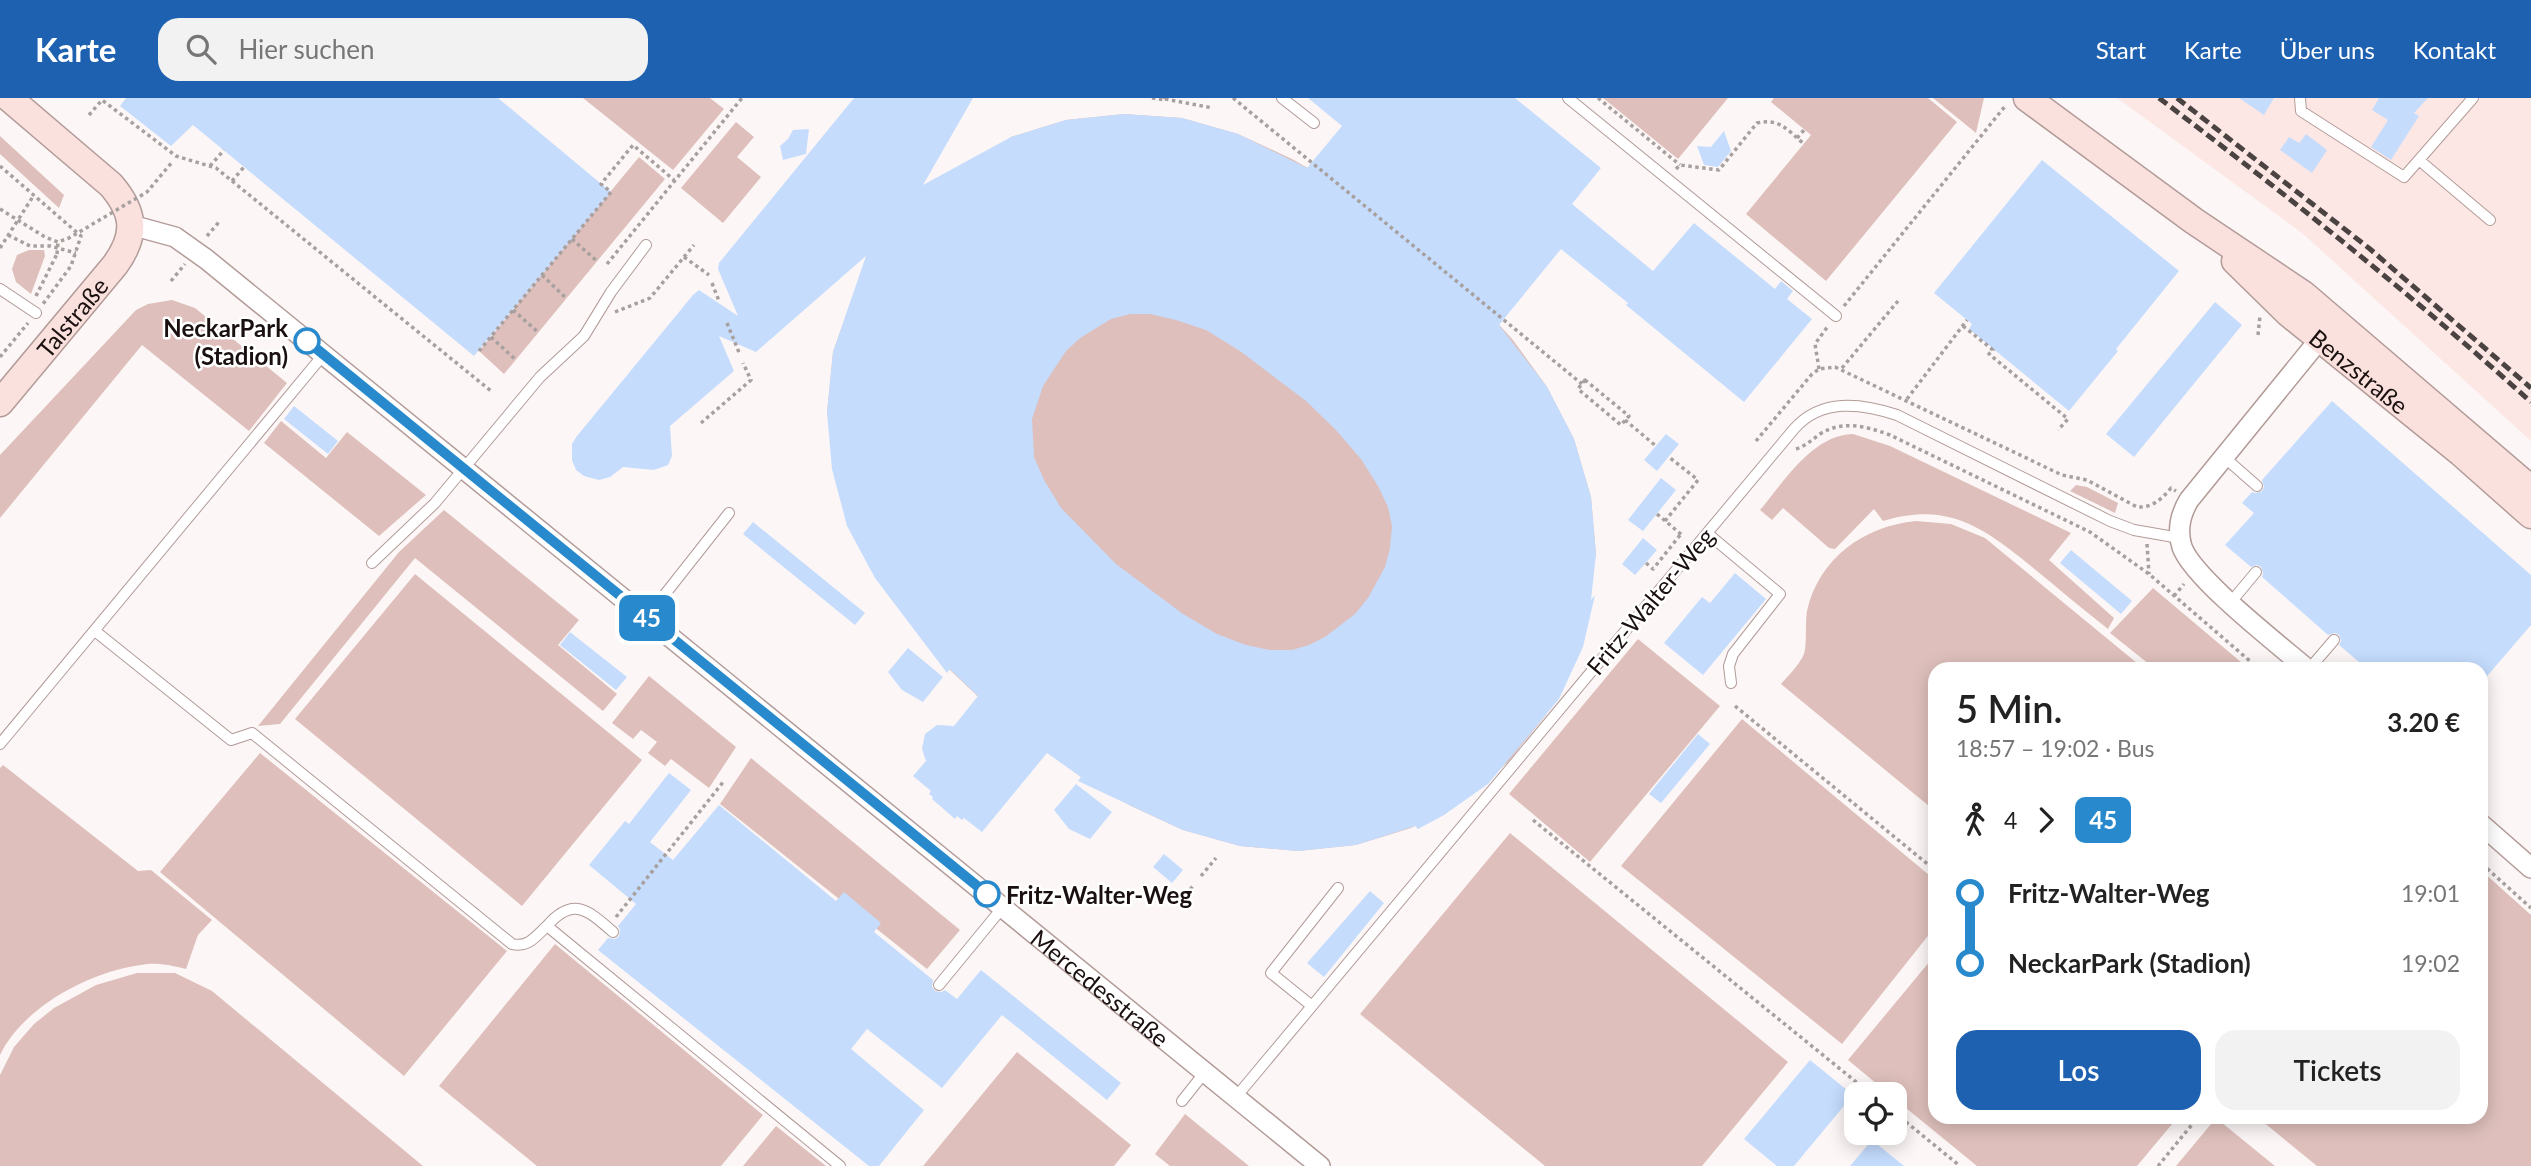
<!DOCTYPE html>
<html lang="de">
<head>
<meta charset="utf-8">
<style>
  body { margin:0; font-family:Lato,sans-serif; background:#f2f2f2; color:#222; height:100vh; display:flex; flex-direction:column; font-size:26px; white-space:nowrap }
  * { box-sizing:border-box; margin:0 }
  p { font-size:23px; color:#767676 }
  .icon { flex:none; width:38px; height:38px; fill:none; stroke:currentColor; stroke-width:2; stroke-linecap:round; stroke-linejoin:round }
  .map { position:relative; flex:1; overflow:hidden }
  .side { position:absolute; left:1928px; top:564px; width:560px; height:462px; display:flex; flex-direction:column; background:#fff; border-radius:21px; box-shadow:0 4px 18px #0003 }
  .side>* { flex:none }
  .badge { padding:0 14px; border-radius:10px; font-size:24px; line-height:46px }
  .controls { position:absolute; left:1844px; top:984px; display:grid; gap:14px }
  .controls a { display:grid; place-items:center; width:63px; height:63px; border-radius:14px; background:#fff; box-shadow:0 4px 18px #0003; font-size:35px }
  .map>.badge { position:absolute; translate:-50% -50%; box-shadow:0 0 0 4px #fff }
  .legs { display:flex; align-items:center; gap:10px; height:77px; padding:0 28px; font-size:23px }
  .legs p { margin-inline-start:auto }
  .overview { display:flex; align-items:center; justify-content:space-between; height:119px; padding:0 28px }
  h1 { font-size:38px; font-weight:600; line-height:52px }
  .action { display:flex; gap:14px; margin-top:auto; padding:14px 28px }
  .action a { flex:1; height:80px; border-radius:21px; background:#1f61b1; color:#fff; font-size:28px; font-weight:600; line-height:80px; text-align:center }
  .action a+a { background:#f2f2f2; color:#222 }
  ul { padding:0 28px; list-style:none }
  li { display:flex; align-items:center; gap:24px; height:70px; font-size:26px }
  li i { display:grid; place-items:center; width:10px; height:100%; margin:0 9px; background:currentColor }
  li i::after { content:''; width:18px; height:18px; margin:-9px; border:5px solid; border-radius:50%; background:#fff }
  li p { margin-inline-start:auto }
  li:first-child i { background:linear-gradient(#0000 50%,currentColor 0) }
  li:last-child i { background:linear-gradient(currentColor 50%,#0000 0) }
  header { display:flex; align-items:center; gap:42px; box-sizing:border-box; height:98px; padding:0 35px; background:#1f61b1; color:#fff }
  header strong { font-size:33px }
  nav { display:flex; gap:38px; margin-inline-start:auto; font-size:24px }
  .search { width:490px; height:63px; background:#f2f2f2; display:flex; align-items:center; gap:18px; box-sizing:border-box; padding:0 24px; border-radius:21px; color:#767676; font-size:26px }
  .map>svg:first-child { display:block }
  .built { fill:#fce7e4 }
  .green { fill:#debfbb }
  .building { fill:#c5dcfd; fill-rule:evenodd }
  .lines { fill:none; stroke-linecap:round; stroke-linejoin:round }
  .lane-casing { stroke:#b29b98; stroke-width:12 }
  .street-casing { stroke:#b29b98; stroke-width:22 }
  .secondary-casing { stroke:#b29b98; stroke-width:29 }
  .path { stroke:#a7a09f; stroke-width:3.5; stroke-dasharray:3.5 3.5; stroke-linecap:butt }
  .lane { stroke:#fff; stroke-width:10 }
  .street { stroke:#fff; stroke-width:19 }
  .secondary { stroke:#fae1de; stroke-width:26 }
  .rail { stroke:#4b4342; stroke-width:5; stroke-dasharray:10 5; stroke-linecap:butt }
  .path-bridge { stroke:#a7a09f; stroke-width:3.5; stroke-dasharray:3.5 3.5; stroke-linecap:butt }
  .line-1-casing { stroke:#fff; stroke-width:16 }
  .line-1 { stroke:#288acc; stroke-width:10 }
  .stop-1-dot { fill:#fff; stroke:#288acc; stroke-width:3.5 }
  .labels { text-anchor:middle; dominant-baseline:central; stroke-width:5; stroke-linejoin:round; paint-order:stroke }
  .street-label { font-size:24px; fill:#19100f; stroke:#fff }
  .stop-label { font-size:24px; font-weight:bold; fill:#19100f; stroke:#fff; text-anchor:end }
</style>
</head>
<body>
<header>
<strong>Karte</strong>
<div class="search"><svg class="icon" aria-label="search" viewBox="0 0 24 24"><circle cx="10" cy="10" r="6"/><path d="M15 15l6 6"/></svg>Hier suchen</div>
<nav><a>Start</a><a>Karte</a><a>Über uns</a><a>Kontakt</a></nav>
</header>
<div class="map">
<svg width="2531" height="1068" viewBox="0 0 2531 1068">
  <rect width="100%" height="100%" fill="#fcf7f6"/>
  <!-- built -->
  <path class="built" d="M2117 0H2531V343L2302 135Z"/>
  <!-- green -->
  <path class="green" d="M583 0H710L724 11 673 72Z
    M1603 0H1728L1678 61Z
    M1774 0H1928L1957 24 1826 183 1746 116 1811 37 1771 4Z
    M1933 0H1984L1976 35Z
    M1124 16 1182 20 1238 36 1292 61 1341 89 1474 199 1513 242 1547 289 1574 341 1591 399 1596 456 1572 568 1545 618 1508 664 1462 702 1411 730 1356 747 1298 753 1240 748 1183 732 1131 708 1081 679 990 610 948 570 827 315 833 254 852 200 1011 39 1066 22Z
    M736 24 754 39 737 59 761 79 723 125 681 90Z
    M0 38 64 97 59 110 0 56Z
    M639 59 665 81 504 276 479 253Z
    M29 152H44L45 158 31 196 16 184 12 171 17 157Z
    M172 202 195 210 287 285 249 333 142 247 0 420V357L136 212 148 206Z
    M281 323 326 360 347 334 426 397 379 438 264 345Z
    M1853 336 1890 348 2071 435 2049 462 2114 520 2108 531C2084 512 2061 493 2037 473 1988 433 1951 402 1883 423L1874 411 1835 451 1829 450 1783 410 1772 422 1760 412C1784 384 1812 337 1853 336Z
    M2076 387 2087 389 2118 405 2115 415 2070 393Z
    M444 412 579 522 558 547 617 596 603 613 415 460 280 626 258 628 399 454Z
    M1916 423 1951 426 1985 440 2143 570H1936L1935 713 1781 586C1788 578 1800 566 1804 556 1807 548 1805 525 1807 513 1819 460 1864 428 1916 423Z
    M415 476 642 662 522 808 295 621Z
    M2153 490 2248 570H2154L2110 535Z
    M1638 541 1720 608 1590 764 1509 696Z
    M649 578 736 649 709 690 671 661 665 668 648 655 657 644 641 632 633 641 612 625Z
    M1742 621 1935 782V829L1842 946 1621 768Z
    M260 655 507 853 404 978 160 774Z
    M751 660 960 832 927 871 720 706Z
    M3 667 138 773 151 772 212 822 198 837 186 871C174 868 160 865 148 866 95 871 24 907 0 957V670Z
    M1510 735 1788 964 1702 1068H1545L1360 916Z
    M2482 773 2531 817V1068H2317L2257 1019 2482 1018Z
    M555 846 763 1017 721 1068H537L439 988Z
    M1935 857 1936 1018 2178 1019 2137 1068H1977L1895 1001V996H1889L1848 962Z
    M137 875H175L212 893 423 1068H0V977L14 949 34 926 54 910 96 887Z
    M1017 954 1131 1047 1114 1068H923Z
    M1185 1016 1249 1068H1170L1155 1056Z
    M2216 1020 2275 1068H2176Z
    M776 1028 826 1068H743Z"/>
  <!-- building -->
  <path class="building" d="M126 0H498L611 94 474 258 193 27 171 48 120 8Z
    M854 0H973L923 87 1011 39 1066 22 1124 16 1182 20 1238 36 1307 70 1342 28 1308 0H1515L1601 70 1572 106 1653 173 1694 125 1775 191 1781 183 1793 193 1787 201 1812 221 1744 304 1626 207 1628 205 1561 151 1499 227 1547 289 1574 341 1591 399 1596 456 1591 502 1595 497 1583 549 1559 601 1488 686 1444 717 1418 731 1415 728 1356 747 1298 753 1240 748 1183 732 1078 683 1081 679 1047 655 982 734 964 720 962 722 957 718 955 721 932 701 933 699 929 696 931 693 913 678 926 663 922 651 925 636 937 627 954 628 978 598 950 571 947 575 875 480 847 428 832 371 827 315 833 254 866 158 756 254 719 238 734 273 670 328 672 358 668 367 654 372 623 369 610 379 599 382 584 378 576 372 572 362V346L577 338 693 197 699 192 738 218 718 171 719 165ZM1130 216H1150L1176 222 1206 232 1240 253 1306 303 1335 331 1361 361 1378 388 1388 409 1392 428 1390 450 1385 469 1368 500 1355 516 1325 539 1309 547 1292 552H1270L1246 547 1217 536 1183 516 1116 466 1061 410 1044 382 1034 359 1032 321 1043 288 1066 253 1080 240 1111 221Z
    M2239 0H2274L2264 17Z
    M2379 0H2428L2414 15 2419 18 2391 62 2371 49 2388 22 2372 12Z
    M809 31 806 56 783 62 780 48 788 41 793 32Z
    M1724 33 1731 53 1718 69 1704 67 1697 48 1711 49Z
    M2306 36 2327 52 2312 75 2280 52 2289 39 2299 45Z
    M2042 62 2179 173 2116 251 2118 253 2069 313 1969 231 1972 226 1934 195Z
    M2215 204 2242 227 2134 359 2106 336Z
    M2332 303 2531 477V527L2482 584V570H2366L2339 547 2341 543 2339 537 2335 535 2328 537 2262 479 2263 475 2261 469 2257 467 2251 469 2225 447 2254 415 2242 405 2252 394 2256 395 2262 393 2264 389 2262 382Z
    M294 308 338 343 328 356 284 321Z
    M1666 336 1679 346 1657 373 1644 362Z
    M1661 380 1676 392 1643 433 1628 422Z
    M753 424 865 515 855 527 743 436Z
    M1643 440 1657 452 1635 477 1622 466Z
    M2071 452 2132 503 2121 516 2060 465Z
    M1735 475 1766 501 1703 577 1664 545 1702 499 1710 505Z
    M570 534 627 579 616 592 560 547Z
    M908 550 943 579 923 604 902 592 888 574Z
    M1698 636 1710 646 1661 705 1649 696Z
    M669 675 691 692 650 744 673 762 719 707 836 803 844 794 881 825 874 834 933 882 932 889 935 893 941 894 945 892 957 901 981 872 1121 985 1107 1002 1002 917 942 990 867 931 851 951 924 1012 879 1068H869L598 852 608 840 615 841 619 838 620 832 618 828 636 806 589 767 625 723 629 726Z
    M1076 686 1112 714 1090 741 1069 731 1054 712Z
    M1164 756 1183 772 1172 785 1153 769Z
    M1370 793 1384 805 1324 879 1307 865Z
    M1810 962 1853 997 1794 1068H1777L1744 1041Z
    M1872 1042 1904 1068H1850Z"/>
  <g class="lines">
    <defs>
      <path id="lane" d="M1282 0 1314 25
        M1568 0 1836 218
        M2300 0 2301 13 2404 79 2473 0
        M2419 62 2490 122
        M0 191 36 215
        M2224 359 2257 388
        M1707 435 1780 496 1733 556 1729 568 1731 585
        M372 465 435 405 540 279 584 238 611 194 646 147
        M2231 504 2256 474
        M647 519 729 415
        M95 533 231 642 252 635 512 846C528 850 535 839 547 828L840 1068
        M2310 570 2334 542
        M0 646 324 256
        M547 828C573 798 588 812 613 834
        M939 887 1003 809
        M1312 908 1271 875 1338 790
        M1236 999 1794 331C1821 300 1861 305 1897 317L2110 423 2134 432 2180 440
        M1182 1003 1205 974"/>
      <g id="street">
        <path id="s1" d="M131 127 175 139 206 161 1320 1068"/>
        <path d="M2306 570C2278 546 2193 480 2182 449 2177 433 2180 417 2189 402L2328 231"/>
        <path d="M2482 727 2531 770"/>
      </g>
      <g id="secondary">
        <path d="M2027 0 2194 123 2303 196 2531 391"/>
        <path id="s2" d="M2235 163 2288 215 2461 355 2531 417"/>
        <path id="s3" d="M0 305 115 167C137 137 135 115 111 87L9 0"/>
      </g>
    </defs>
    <!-- lane casing -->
    <use href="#lane" class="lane-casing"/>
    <!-- street casing -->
    <use href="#street" class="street-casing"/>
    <!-- secondary casing -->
    <use href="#secondary" class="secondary-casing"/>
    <!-- path -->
    <path class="path" d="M1152 0 1165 2V0
      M1233 0 1582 286
      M1598 0 1680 67
      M1165 1 1213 10
      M89 17 102 2 176 58 216 70 491 293
      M1797 40 1804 32
      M0 68 81 138 71 168 43 206
      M210 68 224 52
      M1676 71 1680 67 1719 72 1757 25C1780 20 1787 32 1803 45
      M232 83 244 69
      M8 137 30 148H50L76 155
      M207 138 219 124
      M572 141 598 164
      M0 150 34 97
      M684 159 709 177
      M607 166 742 0
      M542 177 567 201
      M171 183 185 166
      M712 185 719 203
      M36 198 57 156
      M1844 208 2006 7
      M513 212 539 235
      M615 214 650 200 694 147
      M727 225 740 257
      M1963 228 1993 252 1989 256 2068 321 2058 332
      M2258 237 2260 218
      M491 239 516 262
      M479 253 611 94 601 86 633 47 674 82
      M0 259 28 225
      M1842 270 1898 203
      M1819 271 1815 246 1828 228
      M1585 282 1629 318 1621 327 1578 291Z
      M1907 301 1967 222
      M1625 322 1656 348
      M701 325 751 282 743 265
      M1756 343 1812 276 1819 271 1835 269 2062 377 2087 382 2137 409C2152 410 2162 401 2171 390L2176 393
      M1796 351C1805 348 1812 342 1820 336 1842 322 1866 328 1890 337L2090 434 2149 476 2258 570
      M1657 416 1682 437
      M1665 423 1698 382 1669 359
      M2147 446 2149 476
      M1646 465 1653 471 1681 436
      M2174 498 2184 486
      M1735 608 1936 773
      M1533 722 1871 996
      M2482 766 2531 810
      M1201 778 1216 760
      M1181 802 1193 788
      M616 819 724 683
      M1895 1015 1960 1068
      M2158 1068 2199 1018"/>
    <!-- lane -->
    <use href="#lane" class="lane"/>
    <!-- street -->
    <use href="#street" class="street"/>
    <!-- secondary -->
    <use href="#secondary" class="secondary"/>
    <!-- rail -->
    <path class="rail" d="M2159 0C2287 97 2412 197 2531 304
      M2177 0 2370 151 2531 290"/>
    <!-- path-bridge -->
    <path class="path-bridge" d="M0 111 45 139 58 144 69 140 147 94 173 63
      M57 156 58 144"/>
  </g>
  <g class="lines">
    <defs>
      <path id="line-1" d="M307 243 987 796"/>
    </defs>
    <!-- line-1 casing -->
    <use href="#line-1" class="line-1-casing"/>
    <!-- line-1 -->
    <use href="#line-1" class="line-1"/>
  </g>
  <!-- markers -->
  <g class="stop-1-dot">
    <circle cx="307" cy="243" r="12"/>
    <circle cx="987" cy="796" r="12"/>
  </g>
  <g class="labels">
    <!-- street labels -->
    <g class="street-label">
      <text stroke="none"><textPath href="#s3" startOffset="112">Talstraße</textPath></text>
      <text stroke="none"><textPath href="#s2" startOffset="166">Benzstraße</textPath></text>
      <text transform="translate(1650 503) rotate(-50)">Fritz-Walter-Weg</text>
      <text stroke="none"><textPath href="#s1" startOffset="1237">Mercedesstraße</textPath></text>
    </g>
    <!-- stop labels -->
    <g class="stop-label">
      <text x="288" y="229">NeckarPark<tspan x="288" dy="28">(Stadion)</tspan></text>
      <text x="1006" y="796" text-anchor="start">Fritz-Walter-Weg</text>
    </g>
  </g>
</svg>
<div class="controls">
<a><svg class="icon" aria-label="locate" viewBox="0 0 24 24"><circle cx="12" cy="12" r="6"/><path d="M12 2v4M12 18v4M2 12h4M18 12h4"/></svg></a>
</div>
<b class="badge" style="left:647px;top:520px;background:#288acc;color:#fff">45</b>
<section class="side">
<div class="overview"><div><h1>5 Min.</h1><p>18:57 – 19:02 · Bus</p></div><b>3.20 €</b></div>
<div class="legs"><svg class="icon" aria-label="walk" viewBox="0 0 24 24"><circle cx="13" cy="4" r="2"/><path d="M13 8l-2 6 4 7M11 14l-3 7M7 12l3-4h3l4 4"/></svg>4<svg class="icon" aria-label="forward" viewBox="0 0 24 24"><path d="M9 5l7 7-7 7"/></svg><b class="badge" style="background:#288acc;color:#fff">45</b></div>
<ul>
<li><i style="color:#288acc"></i><b>Fritz-Walter-Weg</b><p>19:01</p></li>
<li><i style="color:#288acc"></i><b>NeckarPark (Stadion)</b><p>19:02</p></li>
</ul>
<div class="action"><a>Los</a><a>Tickets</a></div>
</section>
</div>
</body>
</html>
